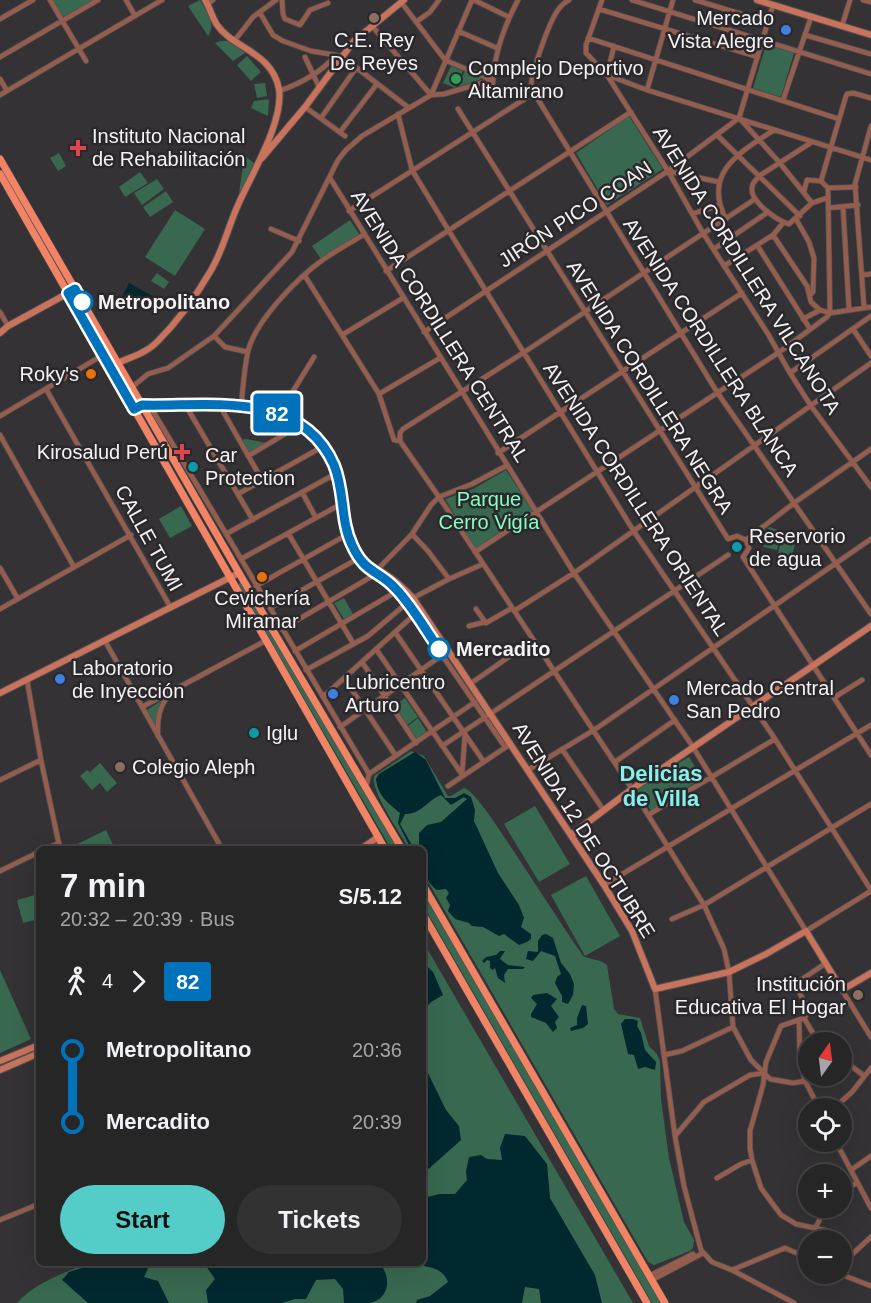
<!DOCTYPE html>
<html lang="en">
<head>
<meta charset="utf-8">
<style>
  body { margin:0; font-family:Helvetica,sans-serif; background:#333233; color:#f1f3f6; height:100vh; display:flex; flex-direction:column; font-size:22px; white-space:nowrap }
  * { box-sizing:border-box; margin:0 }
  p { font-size:20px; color:#a4a5a7 }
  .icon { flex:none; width:33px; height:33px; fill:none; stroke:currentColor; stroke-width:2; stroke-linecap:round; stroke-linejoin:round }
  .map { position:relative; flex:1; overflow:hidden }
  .sheet { position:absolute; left:36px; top:846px; width:390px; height:420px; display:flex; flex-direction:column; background:#272627; border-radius:9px; box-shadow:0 6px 24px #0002,0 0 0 2px #434344 }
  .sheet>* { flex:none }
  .badge { padding:0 12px; border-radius:4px; font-size:21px; line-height:39px }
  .needle { width:39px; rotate:14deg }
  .tools { position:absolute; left:798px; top:1032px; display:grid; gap:12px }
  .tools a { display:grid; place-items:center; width:54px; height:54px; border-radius:50%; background:#272627; box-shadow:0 6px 24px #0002,0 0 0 2px #434344; font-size:30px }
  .map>.badge { position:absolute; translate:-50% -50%; box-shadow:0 0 0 3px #fff }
  .legs { display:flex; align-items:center; gap:9px; height:66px; padding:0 24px; font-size:20px }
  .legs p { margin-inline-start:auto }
  .summary { display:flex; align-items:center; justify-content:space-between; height:102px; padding:0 24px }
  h1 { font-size:33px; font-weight:600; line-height:45px }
  .primary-button { display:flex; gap:12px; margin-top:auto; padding:12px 24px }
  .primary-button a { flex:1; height:69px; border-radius:36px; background:#54cdc8; color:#111; font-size:24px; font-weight:600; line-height:69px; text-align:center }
  .primary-button a+a { background:#333233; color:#f1f3f6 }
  ul { padding:0 24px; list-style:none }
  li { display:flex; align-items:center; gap:21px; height:72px; font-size:22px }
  li i { display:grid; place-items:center; width:9px; height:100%; margin:0 8px; background:currentColor }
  li i::after { content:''; width:15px; height:15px; margin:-8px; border:4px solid; border-radius:50%; background:#272627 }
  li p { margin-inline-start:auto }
  li:first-child i { background:linear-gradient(#0000 50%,currentColor 0) }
  li:last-child i { background:linear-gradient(currentColor 50%,#0000 0) }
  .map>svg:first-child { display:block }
  .green { fill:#38684f }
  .water { fill:#01282e }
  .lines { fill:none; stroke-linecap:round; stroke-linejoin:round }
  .street-casing { stroke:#535153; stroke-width:6 }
  .secondary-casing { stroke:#535153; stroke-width:8 }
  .primary-casing { stroke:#535153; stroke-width:8 }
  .street { stroke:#945d4e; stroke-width:4.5 }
  .secondary { stroke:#c9735c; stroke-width:6 }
  .primary { stroke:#f28465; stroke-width:7 }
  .line-1-casing { stroke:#fff; stroke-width:14 }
  .line-1 { stroke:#0072bc; stroke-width:9 }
  .education-dot { fill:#8d6e63; stroke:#2a282a; stroke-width:2 }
  .shop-dot { fill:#3f7fe0; stroke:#2a282a; stroke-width:2 }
  .leisure-dot { fill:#2e9e5b; stroke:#2a282a; stroke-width:2 }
  .health-dot { fill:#e0444e; stroke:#2a282a; stroke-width:2 }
  .stop-1-dot { fill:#fff; stroke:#0072bc; stroke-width:3 }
  .food-dot { fill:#e8710a; stroke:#2a282a; stroke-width:2 }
  .culture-dot { fill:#0f9aa8; stroke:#2a282a; stroke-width:2 }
  .labels { text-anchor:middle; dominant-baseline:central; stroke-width:5; stroke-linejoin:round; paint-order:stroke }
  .poi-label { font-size:20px; fill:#f4f2f4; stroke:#2a282a; text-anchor:start }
  .street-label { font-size:20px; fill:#f4f2f4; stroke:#2a282a }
  .stop-label { font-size:20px; font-weight:bold; fill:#f4f2f4; stroke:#2a282a; text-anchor:start }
  .park-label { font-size:20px; fill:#86fdc1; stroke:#2a282a }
  .quarter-label { font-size:22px; font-weight:bold; fill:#86f1ec; stroke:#2a282a }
</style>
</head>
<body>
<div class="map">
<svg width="871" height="1303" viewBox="0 0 871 1303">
  <rect width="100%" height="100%" fill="#343234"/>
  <!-- green -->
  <path class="green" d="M53 0H94L65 17 62 16Z
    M200 0C206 10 217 25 208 36L188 6Z
    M221 41H230L245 53 233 61 215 43Z
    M766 45 794 53 781 97 753 88Z
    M247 56 261 72 251 81 237 65Z
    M451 66 463 71 455 88 443 83Z
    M465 71 480 78 482 79 461 86 458 85Z
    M265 83 267 96 257 98 254 84Z
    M269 99 268 116 251 108 254 101Z
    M629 116 663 169 607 205 576 153Z
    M239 151 255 164 241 194 239 193 243 166Z
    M59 153 66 166 58 171 50 158Z
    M140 172 148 183 125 197 119 187Z
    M157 179 164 189 142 205 134 193Z
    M166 191 173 202 150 217 143 207Z
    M175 210 205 229 175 276 145 257Z
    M350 220 359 234 321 259 312 246Z
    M157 273 169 282 164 289 151 281Z
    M246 439 266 443 249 454 241 440Z
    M506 470 534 513 476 549 445 499 473 489Z
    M181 506 192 526 170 538 159 519Z
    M769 527 782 531 777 550 763 547Z
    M781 540 795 544 789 567 776 563Z
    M242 582 398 849H391L238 584Z
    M344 598 353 614 344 619 334 603Z
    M405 698 418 717 407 725 394 706Z
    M162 700 157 713 155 731 147 710Z
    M418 718 427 732 417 739 408 726Z
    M411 751 424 756 448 796H451L464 788C472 790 489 814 494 822 524 866 553 912 583 956 591 960 600 959 607 965L614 1009 618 1014 640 1018 649 1046 657 1054 660 1061 661 1099 669 1158 684 1222 694 1240 693 1248 690 1251 654 1265 648 1262 423 873V849H409C401 834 370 791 374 776Z
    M689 757 702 778 651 811 637 790 673 765 687 785 675 765Z
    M100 763 117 783 107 792 100 783 92 790 80 776 87 770 93 775 90 772Z
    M535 806 570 864 539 882 504 824Z
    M106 830 115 849H70L69 848Z
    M586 876 620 936 585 956 551 895Z
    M423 892 662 1303H652L423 905Z
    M35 895 39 919 23 923 17 900Z
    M425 945 633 1303H17C36 1282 62 1274 88 1263H423V946Z
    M0 970 31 1039 0 1053Z"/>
  <!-- water -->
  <path class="water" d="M129 283 156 298 149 310H145L140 304 132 303 127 296 123 295Z
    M415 752 426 760 445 798H455L464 793 471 797 475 810 474 821 498 873 519 905 524 918 521 927 531 934V939L527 942 519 945 504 934 499 936 483 927 472 926 469 923 455 919 448 911 450 905 446 898 449 893 446 889 437 890C423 880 423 864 423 849H419V833L427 825 441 822 467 799 464 797 451 805 441 795C426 801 422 814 405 814L400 824 414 849H411L398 823 400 813C388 803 378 796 376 779L379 774Z
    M546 934 553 938 561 963 570 974 574 984 573 995 568 1004 562 1002V996L555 983 557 977 561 974 555 956 541 951 533 961 526 959 528 951 538 952V941L542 935Z
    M500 951H505L500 959 508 965 525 967 523 969H508L504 975 505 983 498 978 495 968 493 970 490 968V961L487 960 484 963 482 961 486 957 496 955Z
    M423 962 433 972 443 995 431 1002 423 1011Z
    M547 993 557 999 551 1006 559 1017 555 1022 557 1028 553 1032 546 1023 531 1017V1014L537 1004 531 998 533 995Z
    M582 1005 586 1006 588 1024 583 1028 571 1031 570 1028 577 1025V1018Z
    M625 1019H633L638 1021 637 1026 641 1033 645 1050 656 1062 655 1070 645 1067 638 1069 634 1055 628 1054 621 1024Z
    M423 1063 446 1110 459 1126 461 1140 423 1174Z
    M505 1134 525 1136 547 1164 550 1198 595 1275 602 1303H541L539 1289 525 1287 522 1303H416L417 1300 430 1296 448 1282C444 1271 435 1268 424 1266L426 1249 423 1246V1198L440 1194H455L467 1180 466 1171 469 1157 481 1155 487 1159 502 1160 500 1148Z
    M98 1263 150 1264 144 1277 158 1281 169 1303H88L62 1280 69 1272Z
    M204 1263H379C392 1276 390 1300 369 1303 361 1303 352 1303 344 1303L343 1289 335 1279 316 1280 306 1299H295L282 1303H208L206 1290 215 1279Z"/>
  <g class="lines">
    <defs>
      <path id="street" d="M50 0 86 61
        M126 0 135 16
        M282 0 283 14 285 19 300 25 310 10 328 3
        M474 0 509 17
        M569 0C564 3 561 5 558 10 549 22 531 73 531 88L717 392 871 614
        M602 0 586 45V53L607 75 668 171 703 233 768 334 790 373 811 406 871 487
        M632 0 871 74
        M695 0 768 22
        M863 0 871 2
        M401 2 445 60 492 80
        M208 4 213 0
        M599 9 758 57
        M260 13 273 35 283 41 311 51 341 56 409 108
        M0 19 33 0
        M416 22 430 12 439 0
        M372 26 431 95
        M842 26 850 0
        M458 31 497 48
        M805 35 871 54
        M588 38 839 119
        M235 40 253 17 276 0
        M614 46 607 75 647 90 871 160
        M0 57 98 0
        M305 57 319 87
        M0 79 7 91
        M647 90 673 0
        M279 91C302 83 321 73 336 55
        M0 95 162 0
        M431 95 472 0
        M493 96C491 61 502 30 518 0
        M783 100 811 17
        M305 107 345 136
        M458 109 728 539 737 536 746 540 749 548 743 557 871 755
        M398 114 412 170 449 231 633 530 775 739 871 890
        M321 118 356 68
        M739 118 773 5
        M741 120 779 162 812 203
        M340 132 377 84
        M717 135 800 216
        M812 142 759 176C756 180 752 183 752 188 750 202 778 221 789 224L812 203 827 198
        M668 171 719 182
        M330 178 574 573 693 747 806 931 871 891
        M821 181 846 96 847 94 853 93 871 98
        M828 188 830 313
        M804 191 807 180 821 181 828 188 856 187
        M755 199 523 353 403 429 400 433V441L439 497 632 789 704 905 724 949 729 972 733 1027 751 1060 770 1079 793 1083 805 1081
        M843 207 849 309
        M828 208 858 205
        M349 211 534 93
        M692 214 720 205
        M726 219C702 173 739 153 774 130
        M796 219 809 242 814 258 813 292 810 295
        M271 229 299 241
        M773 235 807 286 811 302 820 310 830 313 871 307
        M757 245 810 329
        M714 249 768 212
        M724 266 773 235 783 223
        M386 271 631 112
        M862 275 871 274
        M305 276 379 394 394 440 400 441
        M864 307 855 184 871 126
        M0 312 8 326
        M803 319 820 310
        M853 329 871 356
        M424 332 668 171 739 118
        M342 335 403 298
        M214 336 225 347 248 352
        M790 373 871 316
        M132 387 148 374 168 368 214 336 292 252 338 160 346 150 362 136 431 95 444 94 492 80
        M46 389 171 608
        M379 394 440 358
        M150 406 369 774 366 787
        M186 406 253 520
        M220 406 262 480
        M241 407C243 389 244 369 248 351 256 320 298 277 324 259 337 250 350 243 363 235
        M279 414 314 357
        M0 416 103 355
        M0 435 74 567
        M498 453 742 293
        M248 456 300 425
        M302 492 316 518
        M238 494 322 447
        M288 533 353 643
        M226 534 337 473
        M412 534 428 551 449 579
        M746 540 794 503 871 449
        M475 552 778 353 827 317 830 313
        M241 559 343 503
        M0 568 18 599
        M378 569 412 534 431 505 439 497 472 484 506 466
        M256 586 348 534
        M413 598 449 579 483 564
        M270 608 359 558 366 568 398 591 505 747
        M0 609 131 535
        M476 609 486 623 512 608
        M514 611 574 573 871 363
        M469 626 485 622
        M282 629 376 574
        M395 632 484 762
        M105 641 222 849
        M376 649 463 776
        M295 651 399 590
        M362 662 416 743
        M306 670 368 636 407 603
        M344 678 396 756
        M27 680 41 760 60 849
        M470 684 533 640
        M323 697 415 614
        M835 697 862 680
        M142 707 267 640
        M340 727 448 651
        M158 736C157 719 159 706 170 694
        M442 746 728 555
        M562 749 604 811
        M615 762 675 720
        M528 770 594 730 871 539
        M369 774 475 702
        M462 775 465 734
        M0 780 41 760
        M448 786 506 747
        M648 815 775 739
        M46 849 59 843
        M0 871 39 852
        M604 885 871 725
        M672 919 704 905 871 804
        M826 963 795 984 809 1011 804 1018 781 1026 766 1062 763 1085 750 1131V1148L752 1160 761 1188 781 1215 796 1224 828 1231 832 1235 833 1240
        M655 989 675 1136 684 1186 701 1250 712 1262 732 1270 794 1303
        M842 990 871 1037
        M804 1018 818 1042
        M799 1020 800 1061 805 1081 819 1108
        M664 1055 682 1051 733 1027
        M842 1059 863 1075
        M834 1108 852 1092 871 1068
        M675 1136 704 1102 750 1075 764 1073
        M836 1142 871 1208
        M851 1170 871 1156
        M717 1178 741 1164 752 1160
        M842 1194 857 1182
        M0 1220 39 1204
        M816 1227 825 1208
        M847 1259 871 1237
        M732 1270 785 1248 808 1258
        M840 1274 871 1286
        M649 1276 693 1254
        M652 1280 703 1253"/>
      <path id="secondary" d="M757 0 871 35
        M262 158 305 107 354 41 404 0
        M0 333 8 326 72 291
        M117 363C132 357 146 353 157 342 177 322 196 296 210 272 223 251 228 227 238 205 251 175 284 122 279 89 272 52 234 49 217 25 212 17 210 8 205 0
        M134 409 142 405C216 406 322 390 340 487 344 508 343 541 359 557 364 563 375 567 382 572 394 579 404 588 413 598L604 885 632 931 655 989 729 972 766 954 806 931 842 990 871 973
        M0 693 239 573
        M571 835 632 789 871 626
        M361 849 378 837
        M374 849 382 844
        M0 1061 39 1045
        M0 1070 39 1053"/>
      <path id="primary" d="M0 159 239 573 402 849
        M0 174 385 849
        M423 885 665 1303
        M423 914 647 1303"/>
    </defs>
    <!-- street casing -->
    <use href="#street" class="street-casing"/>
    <!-- secondary casing -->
    <use href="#secondary" class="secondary-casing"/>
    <!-- primary casing -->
    <use href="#primary" class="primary-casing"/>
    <!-- street -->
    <use href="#street" class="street"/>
    <!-- secondary -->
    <use href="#secondary" class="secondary"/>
    <!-- primary -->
    <use href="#primary" class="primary"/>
  </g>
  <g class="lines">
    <defs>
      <path id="line-1" d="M82 302 75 289 68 293 134 409 142 405C208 407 301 389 334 465 345 491 340 520 352 545 365 574 379 570 396 589 413 607 425 629 439 649"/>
    </defs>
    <!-- line-1 casing -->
    <use href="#line-1" class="line-1-casing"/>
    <!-- line-1 -->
    <use href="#line-1" class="line-1"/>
  </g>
  <!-- markers -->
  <g class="education-dot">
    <circle cx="374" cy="18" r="6"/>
    <circle cx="120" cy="767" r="6"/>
    <circle cx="858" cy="995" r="6"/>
  </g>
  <g class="shop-dot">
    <circle cx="786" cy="30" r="6"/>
    <circle cx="60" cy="679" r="6"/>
    <circle cx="333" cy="694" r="6"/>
    <circle cx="674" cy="700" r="6"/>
  </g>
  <circle class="leisure-dot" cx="456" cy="79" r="6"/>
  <g class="health-dot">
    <path d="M75 139h6v6h6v6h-6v6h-6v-6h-6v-6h6z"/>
    <path d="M179 443h6v6h6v6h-6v6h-6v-6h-6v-6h6z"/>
  </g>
  <g class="stop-1-dot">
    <circle cx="82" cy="302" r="10"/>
    <circle cx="439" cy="649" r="10"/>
  </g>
  <g class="food-dot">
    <circle cx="91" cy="374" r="6"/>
    <circle cx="262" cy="577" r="6"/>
  </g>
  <g class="culture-dot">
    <circle cx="193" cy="467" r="6"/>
    <circle cx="737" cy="547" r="6"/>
    <circle cx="254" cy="733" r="6"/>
  </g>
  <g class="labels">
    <!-- poi labels -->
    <g class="poi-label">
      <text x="774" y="18" text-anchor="end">Mercado<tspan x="774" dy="23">Vista Alegre</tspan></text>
      <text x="374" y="40" text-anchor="middle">C.E. Rey<tspan x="374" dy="23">De Reyes</tspan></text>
      <text x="468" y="68">Complejo Deportivo<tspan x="468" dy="23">Altamirano</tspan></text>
      <text x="92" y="136">Instituto Nacional<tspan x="92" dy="23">de Rehabilitación</tspan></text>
      <text x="79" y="374" text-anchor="end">Roky's</text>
      <text x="168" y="452" text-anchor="end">Kirosalud Perú</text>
      <text x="205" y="455">Car<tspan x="205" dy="23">Protection</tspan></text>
      <text x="749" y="536">Reservorio<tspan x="749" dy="23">de agua</tspan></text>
      <text x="262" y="598" text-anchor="middle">Cevichería<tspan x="262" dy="23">Miramar</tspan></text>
      <text x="72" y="668">Laboratorio<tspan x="72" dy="23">de Inyección</tspan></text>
      <text x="345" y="682">Lubricentro<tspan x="345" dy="23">Arturo</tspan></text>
      <text x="686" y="688">Mercado Central<tspan x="686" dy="23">San Pedro</tspan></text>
      <text x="266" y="733">Iglu</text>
      <text x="132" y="767">Colegio Aleph</text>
      <text x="846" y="984" text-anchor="end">Institución<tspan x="846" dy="23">Educativa El Hogar</tspan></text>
    </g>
    <!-- street labels -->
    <g class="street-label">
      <text transform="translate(575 214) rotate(-33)">JIRÓN PICO COAN</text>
      <text transform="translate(747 270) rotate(58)">AVENIDA CORDILLERA VILCANOTA</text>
      <text transform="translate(440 326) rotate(58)">AVENIDA CORDILLERA CENTRAL</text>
      <text transform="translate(711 347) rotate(57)">AVENIDA CORDILLERA BLANCA</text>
      <text transform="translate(650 387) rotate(58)">AVENIDA CORDILLERA NEGRA</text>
      <text transform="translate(636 499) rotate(57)">AVENIDA CORDILLERA ORIENTAL</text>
      <text transform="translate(149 538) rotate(61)">CALLE TUMI</text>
      <text transform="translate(584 830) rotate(58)">AVENIDA 12 DE OCTUBRE</text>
    </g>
    <!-- stop labels -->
    <g class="stop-label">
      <text x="98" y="302">Metropolitano</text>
      <text x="456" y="649">Mercadito</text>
    </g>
    <!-- park labels -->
    <g class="park-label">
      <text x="489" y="499">Parque<tspan x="489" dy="23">Cerro Vigía</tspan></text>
    </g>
    <!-- quarter labels -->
    <g class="quarter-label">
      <text x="661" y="773">Delicias<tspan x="661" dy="25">de Villa</tspan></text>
    </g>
  </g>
</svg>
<div class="tools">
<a><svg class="needle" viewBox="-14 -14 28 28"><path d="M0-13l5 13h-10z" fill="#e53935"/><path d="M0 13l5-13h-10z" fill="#a4a5a7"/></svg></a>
<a><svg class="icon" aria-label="locate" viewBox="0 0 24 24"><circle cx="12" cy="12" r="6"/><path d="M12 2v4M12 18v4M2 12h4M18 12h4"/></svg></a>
<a>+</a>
<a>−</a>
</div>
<b class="badge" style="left:277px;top:413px;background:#0072bc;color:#fff">82</b>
<section class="sheet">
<div class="summary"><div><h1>7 min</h1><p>20:32 – 20:39 · Bus</p></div><b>S/5.12</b></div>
<div class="legs"><svg class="icon" aria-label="walk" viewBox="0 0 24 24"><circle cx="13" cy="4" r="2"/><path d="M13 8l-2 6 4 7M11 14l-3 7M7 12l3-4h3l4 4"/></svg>4<svg class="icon" aria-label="forward" viewBox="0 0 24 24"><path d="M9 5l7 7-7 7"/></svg><b class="badge" style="background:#0072bc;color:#fff">82</b></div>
<ul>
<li><i style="color:#0072bc"></i><b>Metropolitano</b><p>20:36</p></li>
<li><i style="color:#0072bc"></i><b>Mercadito</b><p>20:39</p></li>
</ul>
<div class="primary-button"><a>Start</a><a>Tickets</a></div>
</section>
</div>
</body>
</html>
